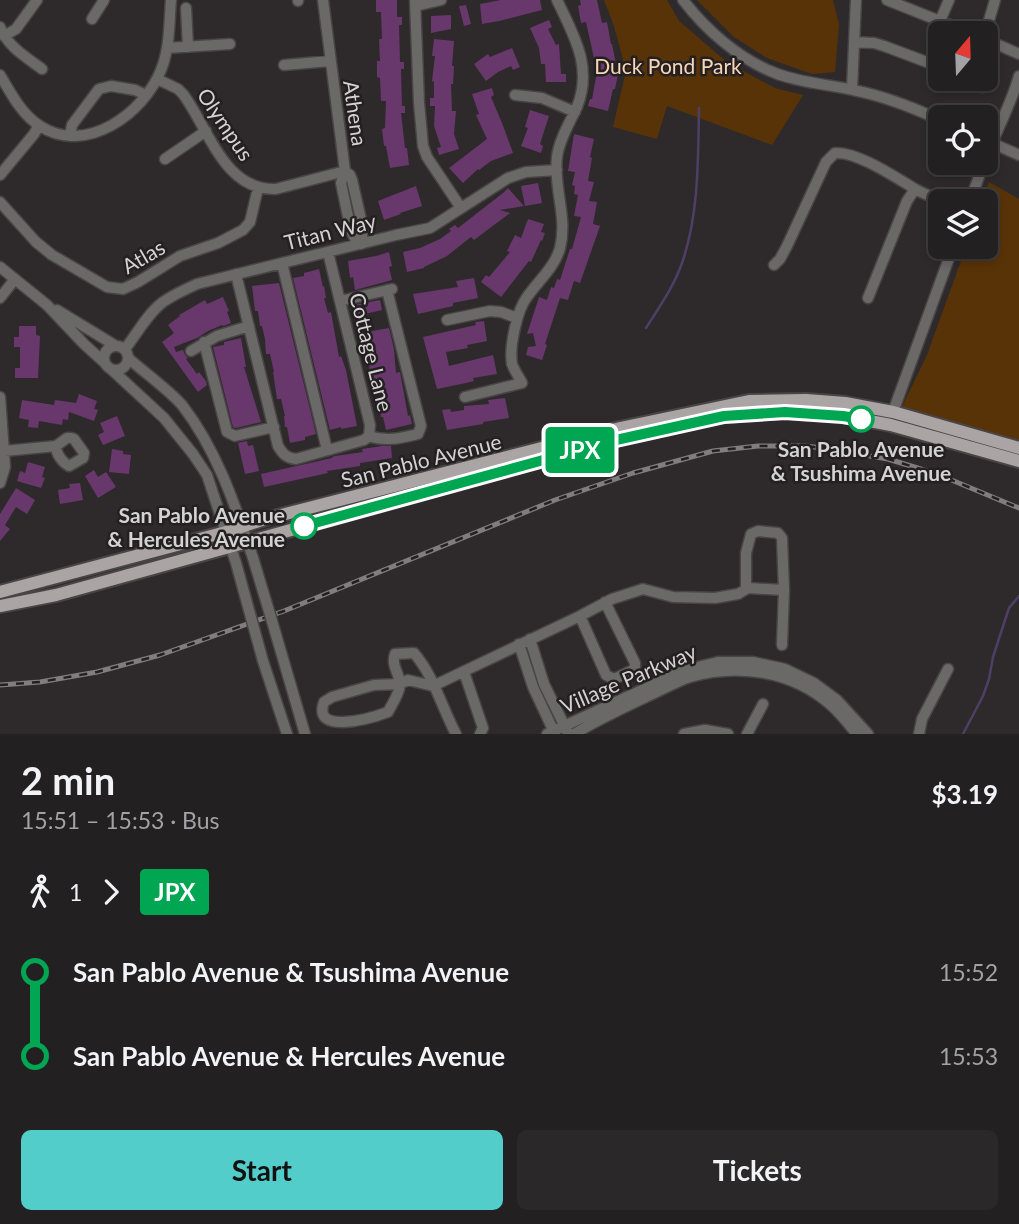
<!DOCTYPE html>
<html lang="en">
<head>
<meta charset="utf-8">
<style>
  body { margin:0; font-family:Lato,sans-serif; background:#2a2829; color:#f1f3f6; height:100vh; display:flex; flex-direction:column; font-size:26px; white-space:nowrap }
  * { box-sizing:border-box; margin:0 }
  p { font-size:23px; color:#a2a3a5 }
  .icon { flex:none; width:38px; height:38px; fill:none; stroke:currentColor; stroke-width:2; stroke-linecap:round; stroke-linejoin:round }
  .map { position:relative; height:734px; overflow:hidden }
  .sheet { display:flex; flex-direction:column; background:#222020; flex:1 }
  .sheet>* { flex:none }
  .badge { padding:0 14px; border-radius:5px; font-size:24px; line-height:46px }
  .needle { width:46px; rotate:19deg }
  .tools { position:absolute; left:928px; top:21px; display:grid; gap:14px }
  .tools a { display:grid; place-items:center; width:70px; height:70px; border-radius:10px; background:#222020; box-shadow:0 4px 10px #0003,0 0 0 2px #3f3e3e; font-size:35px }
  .map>.badge { position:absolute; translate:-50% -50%; box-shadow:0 0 0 4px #fff }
  .legs { display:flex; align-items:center; gap:10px; height:77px; padding:0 21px; font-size:23px }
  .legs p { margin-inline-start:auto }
  .overview { display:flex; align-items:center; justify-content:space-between; height:119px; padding:0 21px }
  h1 { font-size:38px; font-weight:700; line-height:52px }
  .action { display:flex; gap:14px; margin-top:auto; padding:14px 21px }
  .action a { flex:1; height:80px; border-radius:10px; background:#53cdca; color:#111; font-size:28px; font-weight:700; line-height:80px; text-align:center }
  .action a+a { background:#2a2829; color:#f1f3f6 }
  ul { padding:0 21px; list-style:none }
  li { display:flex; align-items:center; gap:24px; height:84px; font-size:26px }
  li i { display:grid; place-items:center; width:10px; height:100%; margin:0 9px; background:currentColor }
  li i::after { content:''; width:18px; height:18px; margin:-9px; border:5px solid; border-radius:50%; background:#222020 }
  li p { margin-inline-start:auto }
  li:first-child i { background:linear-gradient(#0000 50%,currentColor 0) }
  li:last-child i { background:linear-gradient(currentColor 50%,#0000 0) }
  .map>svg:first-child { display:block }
  .green { fill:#593308 }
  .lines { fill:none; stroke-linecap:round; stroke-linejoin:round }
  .stream { stroke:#4e3f66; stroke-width:2.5 }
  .building { fill:#68376c }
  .minor-casing { stroke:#494546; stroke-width:13 }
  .major-casing { stroke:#494546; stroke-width:16 }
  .minor { stroke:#6b6868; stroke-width:10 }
  .major { stroke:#aaa5a4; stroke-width:12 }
  .rail-casing { stroke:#807d7e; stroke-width:5 }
  .rail { stroke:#242021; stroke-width:2.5; stroke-dasharray:8; stroke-linecap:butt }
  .minor-bridge-casing { stroke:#494546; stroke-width:13; stroke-linecap:butt }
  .minor-bridge { stroke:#6b6868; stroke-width:10 }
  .line-1-casing { stroke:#fff; stroke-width:16 }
  .line-1 { stroke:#00a651; stroke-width:10 }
  .stop-1-dot { fill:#fff; stroke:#00a651; stroke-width:3.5 }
  .labels { text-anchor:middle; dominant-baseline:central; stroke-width:5; stroke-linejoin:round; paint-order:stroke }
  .park-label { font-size:21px; fill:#f7d6b8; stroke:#242021 }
  .street-label { font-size:21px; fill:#d5d2d3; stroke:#242021 }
  .stop-label { font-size:21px; font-weight:bold; fill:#d5d2d3; stroke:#242021 }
</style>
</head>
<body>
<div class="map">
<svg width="1019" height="734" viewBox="0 0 1019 734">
  <rect width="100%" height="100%" fill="#2e2a2b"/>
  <!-- green -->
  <path class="green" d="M604 0H667L679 21 728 63 775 88 803 95 772 145 667 106 657 139 613 127 626 71 614 26Z
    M697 0H833L839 25 835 72 812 74 767 58 734 37Z
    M989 182 1019 199V459L910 431 899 413 927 355 966 247H985V201H983Z"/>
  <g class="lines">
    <!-- stream -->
    <path class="stream" d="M646 328C660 306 675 285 683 260 699 212 698 158 699 108
      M963 734 983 696 989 679 993 657 1009 608 1019 596"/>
  </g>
  <!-- building -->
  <path class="building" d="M376 0H397V17H402V25H399L400 62H404V69H401L402 106H405V113H401L405 148H407L409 165 390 168 386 146H384L382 129 385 128 386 101H381L380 78 377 77V61H380L379 39H382L381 12H376Z
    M501 0H540L542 10 499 21 482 24 480 4Z
    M580 0H597L602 23 607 22 611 44H612L618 74 615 89H613L608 111 588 106 590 99H592L597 72 586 22 581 23 578 6 581 5Z
    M466 5 471 24 464 26 459 6Z
    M451 15V29L431 33V16Z
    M549 20 552 27 548 29 556 45 559 44 561 74H566V82H546L545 64H541L539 48 530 28Z
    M434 39 454 41 452 66H454L453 84H451L452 111H456L454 134 459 149 439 155 437 148 441 147 434 126 435 106H430V98H434V82L432 81 435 56H432Z
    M512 48 520 67 513 70 511 66 498 72 486 81 474 64 488 54 490 57Z
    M492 88 494 95 491 97 502 123 513 153 491 161 479 170 478 169 463 183 449 168 487 139 476 115 479 114 472 94Z
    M530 110 549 116 540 144 543 146 541 153 521 146 528 128 525 127Z
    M574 134 594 139 590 157 592 158 588 181 594 182 589 201 597 202 593 224 600 226 580 283 574 281 568 300 560 298 545 344 547 345 542 360 526 355 528 347 536 346 533 333 527 334 539 297 547 300 551 287 554 288 557 279 560 280 570 249H572L581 217 574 216 578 195 574 194 575 186 572 185 575 172 568 171Z
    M538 183 542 203 525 206 521 186Z
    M416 186 422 206 400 213 401 214 384 220 378 201Z
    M508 188 524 206 500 210 510 213 474 240 471 237 447 256 424 267V268L407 272 403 252 420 248 440 239 451 231 449 229 455 225 458 228 503 193Z
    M528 219 544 224 541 232 545 233 542 241 541 240 531 262 529 261 501 297 481 282 486 275 489 277 510 252 507 251 515 235 521 238Z
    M389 252 392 266 389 267 392 280 355 290 353 277 350 278 348 261 376 256Z
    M319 269 323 287 324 286 326 298H324L328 313 331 312 339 357 341 356 346 370 357 426 341 429V427L330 430 293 278 304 276V273Z
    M474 278 478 298 453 303V306L418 314 413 294 458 287 456 281Z
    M279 283 316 434 305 437V440L290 443 287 427H285L284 416H285L281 399H277L273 372H274L270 354H266L265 339 262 326H260L258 311H255L252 286Z
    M223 297 229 311 227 312 231 323 223 326 222 325 208 331 197 338 174 347 176 352 183 350 185 355 188 358 186 359 197 374 199 372 206 381 207 385 198 392 162 342 174 333 168 325 180 316 179 315 205 300 207 304Z
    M380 300 382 310 356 316 354 305Z
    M484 321 487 341 467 345 468 348 446 352 449 366 493 355 497 374 473 378 474 381 466 383 437 389 423 337 476 325 475 322Z
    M19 326H36V335L40 336 38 378H15V368H20V347H14V337H19Z
    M389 328 394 349 396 373 400 372 408 416 410 415 412 424 386 430 383 417H381L378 401H377L375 387 372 388 368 357H365L362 333Z
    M241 338 246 367H244L261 422 236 428 233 427 213 347 224 345V342Z
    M79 394 97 401 94 409 98 410 94 421 69 412 68 420 63 419 62 425 39 421 38 428 28 427 29 420 19 418 22 400 54 405 55 400 76 403Z
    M505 398 509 418 483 422V424L447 430 442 410 450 409 451 412 464 410V406L489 404 488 400Z
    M117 416 125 436 103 445 98 435 104 432 100 423Z
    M247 441 248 446 253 445 259 471 245 474 238 443Z
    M382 446H391L392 458 360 463V466L327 471 328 473 264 487 261 474 332 458V457L335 456 363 452 362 449Z
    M112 449 123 451V454L131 455 129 474 109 472Z
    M28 462 45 467 42 477 45 478 41 488 17 481 20 471 25 473Z
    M94 470 98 477 106 472 116 487 98 498 85 476Z
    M80 483 83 500 60 504 58 490 70 488 69 484Z
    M16 488 35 500 27 514 16 507 5 525 10 529 0 541V514Z"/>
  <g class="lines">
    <defs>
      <path id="minor" d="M415 0 419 103 423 146 427 157 461 208
        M683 0C706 30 739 59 775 73 800 83 827 84 853 90 884 96 912 107 940 120
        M887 0 970 33
        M298 1V0
        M416 6 441 0
        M186 8 188 47
        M92 19 104 0
        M940 21 949 0
        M0 27C8 47 26 57 42 69
        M985 34 995 0
        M4 36 16 29 37 0
        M985 39 1019 54
        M854 42 874 43 884 46 940 67
        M167 48 230 44
        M284 65 330 61
        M0 75C11 93 21 114 40 126 86 156 144 113 161 70 170 48 169 23 171 0
        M157 79 178 89 183 94C209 129 224 191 276 189L345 171 323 0
        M966 79 983 87
        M852 89 856 0
        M515 95 542 98 575 112
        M70 136 72 125 99 89 111 86 135 90 146 95
        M985 140 1019 155
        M165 159 206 131
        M985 160C996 131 1011 105 1019 76
        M345 171 350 175 352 180 363 228 361 244 355 238 351 231 341 183Z
        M0 175 34 134 39 125
        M970 201 984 163
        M0 202 36 242 52 255 107 287 123 289 138 282 180 256 218 243 243 230 250 222 258 188
        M282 263 327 450
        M774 265 780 259 787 246 826 162 835 153C857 151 898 179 917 190 926 195 935 198 944 201
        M0 267 47 305 84 344 105 363
        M236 274 278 446C283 454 286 458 296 459L364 440 369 436 370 425 328 252
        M0 298 15 279
        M868 298 907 201 915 189
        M340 301 392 289
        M57 310 116 346
        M447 320 490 311 501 312 517 318
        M204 342 227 432 235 436 274 427
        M104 358a12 12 0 1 1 24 0a12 12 0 1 1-24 0Z
        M125 349C137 334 147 314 163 302 173 295 186 289 197 284L396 235 430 228 508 178 526 172 557 170
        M191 351 217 336 249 326
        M128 358C144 372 169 390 182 405 217 450 235 505 253 558
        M111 369 164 418 193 454 207 475 236 563
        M0 397 5 467 0 483
        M465 397 522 383C519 377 514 370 512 364 509 347 517 310 527 297 538 281 555 267 560 248 568 217 553 187 557 157 559 140 570 122 577 107 593 67 574 36 557 0
        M893 412 953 247
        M369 436C386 442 401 438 418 434L421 426 387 290
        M4 451 56 446 67 438H71L74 439 84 453 83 458 69 466C62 462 56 454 56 446
        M746 589V553L751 534 758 531 778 533 782 538 784 590 782 645
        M580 616 606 675 614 679 635 669V663L605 602
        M272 621 305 734
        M530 639 544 684 567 731
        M519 644 533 687 555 734
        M263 661 287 734
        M464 672 483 728 480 734
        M456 734C442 708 434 676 414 653L395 654C391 666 399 672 400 684 400 693 392 704 388 712 367 720 312 734 324 702L332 697 374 685 400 684 408 680 433 686 580 616 612 599 643 589 673 597 715 598 738 594 748 588 784 590
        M547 734 685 670 718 662H753L785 669 814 683 837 700 868 734
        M574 734C597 720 621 709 646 697 660 691 675 682 690 677 739 663 793 671 832 706 841 714 849 725 857 734
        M684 734 705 730 728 734
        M747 734 763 704
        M919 734 922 719 948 669"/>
      <path id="major" d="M0 592 226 532 262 520 620 428 749 401 806 400 845 403 893 412 1019 448
        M0 606 56 595 616 440 725 416 785 412 843 416 891 425 1019 461"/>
    </defs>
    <!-- minor casing -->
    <use href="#minor" class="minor-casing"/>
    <!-- major casing -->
    <use href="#major" class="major-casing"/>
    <!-- minor -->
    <use href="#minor" class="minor"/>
    <!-- major -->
    <use href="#major" class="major"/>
    <defs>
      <path id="rail" d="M0 685 40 682 97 672 160 655 284 611 555 500 633 473 713 451 758 446H805L823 448 888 459 937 474 1019 508"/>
    </defs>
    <!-- rail casing -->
    <use href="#rail" class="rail-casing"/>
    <!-- rail -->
    <use href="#rail" class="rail"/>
    <defs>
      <path id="minor-bridge" d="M253 558 272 621
        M236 563 263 661"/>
    </defs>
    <!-- minor-bridge casing -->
    <use href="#minor-bridge" class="minor-bridge-casing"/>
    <!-- minor-bridge -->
    <use href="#minor-bridge" class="minor-bridge"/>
  </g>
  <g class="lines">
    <defs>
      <path id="line-1" d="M304 526 616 440 724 416 785 412 843 416 861 419"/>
    </defs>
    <!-- line-1 casing -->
    <use href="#line-1" class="line-1-casing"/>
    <!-- line-1 -->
    <use href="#line-1" class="line-1"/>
  </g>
  <!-- markers -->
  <g class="stop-1-dot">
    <circle cx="861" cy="419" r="12"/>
    <circle cx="304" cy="526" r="12"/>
  </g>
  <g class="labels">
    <!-- park labels -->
    <g class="park-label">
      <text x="668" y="65">Duck Pond Park</text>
    </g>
    <!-- street labels -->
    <g class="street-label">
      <text transform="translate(356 113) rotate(82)">Athena</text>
      <text transform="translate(226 124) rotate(56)">Olympus</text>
      <text transform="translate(330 231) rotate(-14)">Titan Way</text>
      <text transform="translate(143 256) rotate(-30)">Atlas</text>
      <text transform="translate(372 352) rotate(76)">Cottage Lane</text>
      <text transform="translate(421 460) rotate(-14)">San Pablo Avenue</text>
      <text transform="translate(628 678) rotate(-23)">Village Parkway</text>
    </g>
    <!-- stop labels -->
    <g class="stop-label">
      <text x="861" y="448">San Pablo Avenue<tspan x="861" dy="24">&amp; Tsushima Avenue</tspan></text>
      <text x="285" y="514" text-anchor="end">San Pablo Avenue<tspan x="285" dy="24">&amp; Hercules Avenue</tspan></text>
    </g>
  </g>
</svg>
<div class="tools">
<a><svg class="needle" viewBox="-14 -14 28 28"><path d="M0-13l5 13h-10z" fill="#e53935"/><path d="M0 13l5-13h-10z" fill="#a2a3a5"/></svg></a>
<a><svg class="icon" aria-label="locate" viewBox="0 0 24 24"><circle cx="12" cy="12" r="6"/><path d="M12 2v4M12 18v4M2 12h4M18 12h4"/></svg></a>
<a><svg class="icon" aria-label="layers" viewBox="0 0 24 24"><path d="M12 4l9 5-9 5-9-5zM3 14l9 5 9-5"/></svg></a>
</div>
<b class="badge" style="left:580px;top:450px;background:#00a651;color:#fff">JPX</b>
</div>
<section class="sheet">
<div class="overview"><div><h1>2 min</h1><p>15:51 – 15:53 · Bus</p></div><b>$3.19</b></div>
<div class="legs"><svg class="icon" aria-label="walk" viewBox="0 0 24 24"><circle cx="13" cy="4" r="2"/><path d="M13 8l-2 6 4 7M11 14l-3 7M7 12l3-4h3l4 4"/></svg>1<svg class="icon" aria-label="forward" viewBox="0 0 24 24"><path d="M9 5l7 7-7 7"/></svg><b class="badge" style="background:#00a651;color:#fff">JPX</b></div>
<ul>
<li><i style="color:#00a651"></i><b>San Pablo Avenue &amp; Tsushima Avenue</b><p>15:52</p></li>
<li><i style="color:#00a651"></i><b>San Pablo Avenue &amp; Hercules Avenue</b><p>15:53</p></li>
</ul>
<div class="action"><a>Start</a><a>Tickets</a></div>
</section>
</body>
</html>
